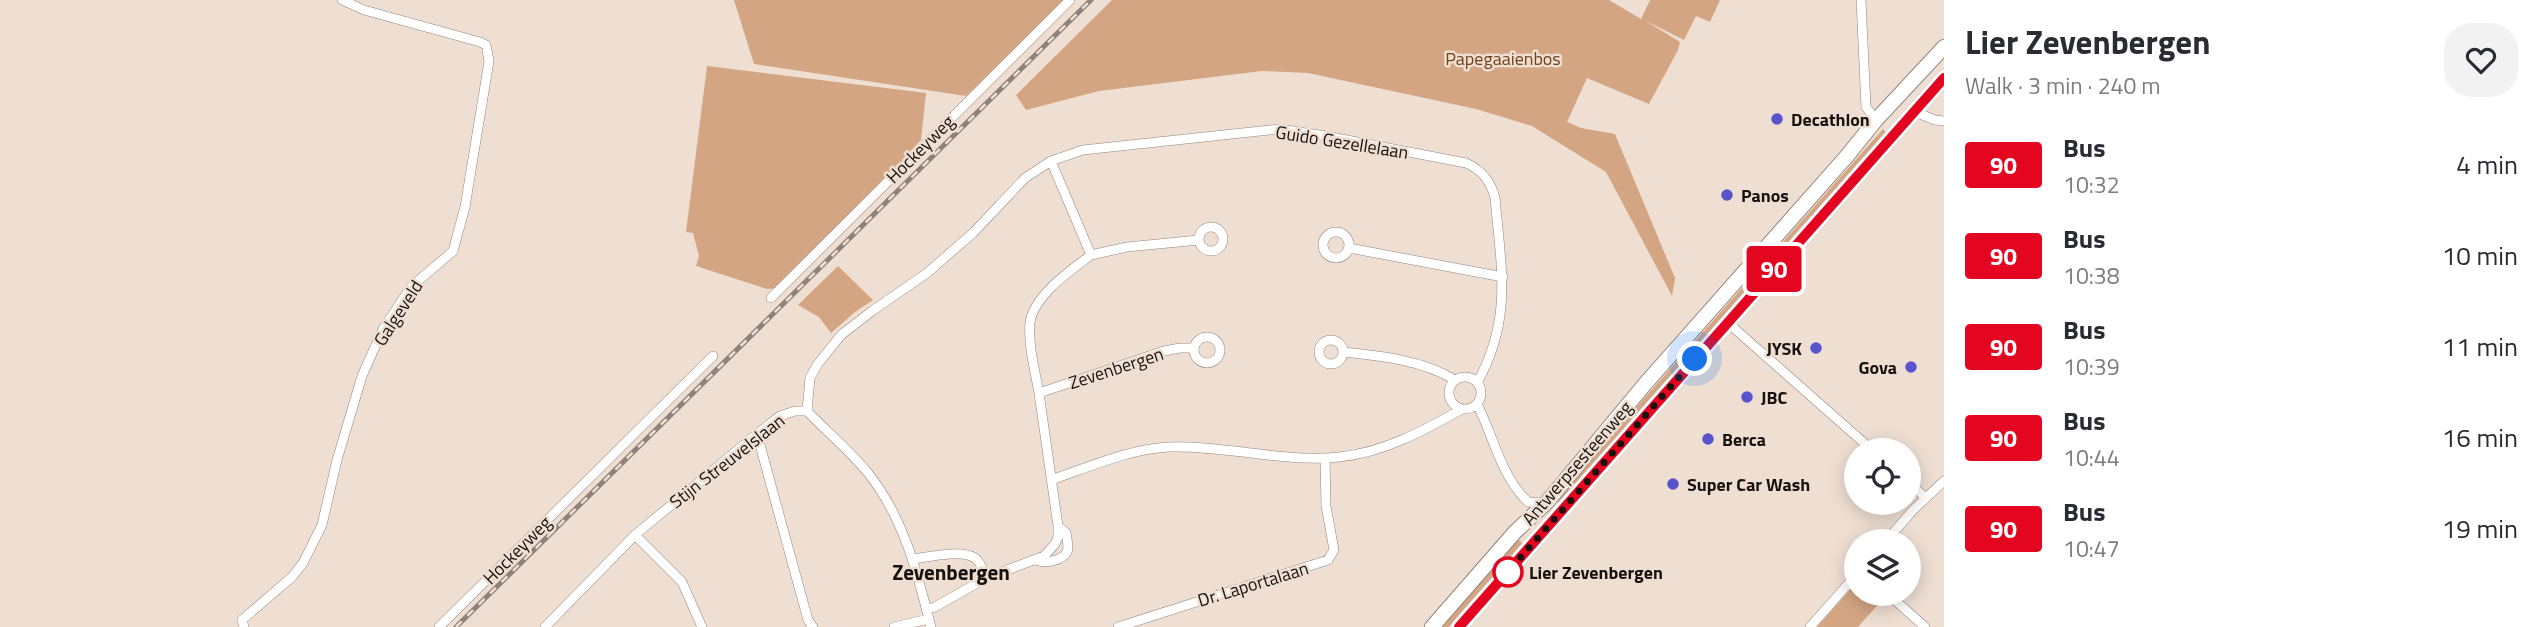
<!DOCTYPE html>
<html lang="en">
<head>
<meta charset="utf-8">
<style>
  body { margin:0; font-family:"Titillium Web",sans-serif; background:#f2f2f3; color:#2b2b33; height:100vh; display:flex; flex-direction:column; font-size:26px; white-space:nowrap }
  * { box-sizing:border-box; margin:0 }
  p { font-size:23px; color:#7c7c81 }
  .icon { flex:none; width:38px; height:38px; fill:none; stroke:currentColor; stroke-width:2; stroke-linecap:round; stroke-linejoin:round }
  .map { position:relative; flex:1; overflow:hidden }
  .sheet { display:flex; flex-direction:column; background:#fff; width:595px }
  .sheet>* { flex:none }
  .badge { padding:0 14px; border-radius:5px; font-size:24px; line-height:46px }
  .tools { position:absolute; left:1844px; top:438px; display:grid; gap:14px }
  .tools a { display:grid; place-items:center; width:77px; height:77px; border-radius:50%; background:#fff; box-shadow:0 4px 18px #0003; font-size:35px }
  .you { position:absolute; width:35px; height:35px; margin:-18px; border:5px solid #fff; border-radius:50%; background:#1a73e8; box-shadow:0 0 0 10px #1a73e833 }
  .map>.badge { position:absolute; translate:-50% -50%; box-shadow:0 0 0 4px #fff }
  .round { display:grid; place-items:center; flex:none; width:74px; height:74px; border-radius:28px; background:#f2f2f3 }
  .headline { display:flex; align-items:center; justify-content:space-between; height:119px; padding:0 21px }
  h1 { font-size:33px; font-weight:700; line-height:52px }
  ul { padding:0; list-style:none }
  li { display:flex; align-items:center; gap:21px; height:91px; padding:0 21px }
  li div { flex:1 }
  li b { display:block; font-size:26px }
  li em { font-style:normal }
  li .badge { min-width:77px; font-weight:700; text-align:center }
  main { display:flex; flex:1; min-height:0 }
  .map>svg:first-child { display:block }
  .green { fill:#d4a583 }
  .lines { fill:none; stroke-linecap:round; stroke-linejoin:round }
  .street-casing { stroke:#93847a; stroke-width:10 }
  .primary-casing { stroke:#93847a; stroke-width:16 }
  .street { stroke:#fff; stroke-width:9 }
  .primary { stroke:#fff; stroke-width:14 }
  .rail-casing { stroke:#8e827a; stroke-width:5 }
  .rail { stroke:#efdfd3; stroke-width:2.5; stroke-dasharray:8; stroke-linecap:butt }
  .line-casing { stroke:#fff; stroke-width:16 }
  .line { stroke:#e40521; stroke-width:10 }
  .walk { stroke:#18120e; stroke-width:7; stroke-dasharray:0 12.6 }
  .poi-dot { fill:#5954cc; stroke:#efdfd3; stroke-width:2.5 }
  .stop-dot { fill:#fff; stroke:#e40521; stroke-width:3.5 }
  .labels { text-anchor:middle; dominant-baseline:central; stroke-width:5; stroke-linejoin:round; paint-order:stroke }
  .park-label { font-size:18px; fill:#734219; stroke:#efdfd3 }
  .poi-label { font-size:18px; font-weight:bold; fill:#18120e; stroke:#efdfd3; text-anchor:start }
  .street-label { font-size:18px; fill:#18120e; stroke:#efdfd3 }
  .stop-label { font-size:18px; font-weight:bold; fill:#18120e; stroke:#efdfd3; text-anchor:start }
  .quarter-label { font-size:21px; font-weight:bold; fill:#18120e; stroke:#efdfd3 }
</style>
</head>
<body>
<main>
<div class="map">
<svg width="1944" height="627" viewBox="0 0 1944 627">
  <rect width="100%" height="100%" fill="#efdfd3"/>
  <!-- green -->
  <path class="green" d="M734 0H1063L966 96 754 64Z
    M1112 0H1609L1641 19 1650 0H1720L1710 22 1696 16 1684 40 1646 21 1680 42 1678 50 1649 104 1587 78 1567 122 1581 128 1615 134 1675 278 1672 296 1606 172 1532 126 1476 109 1308 73 1262 71 1099 91 1026 110 1016 95Z
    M707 66 926 93 921 140 777 288 767 289 696 266 699 256 693 233 686 232Z
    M1883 129 1886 133 1559 503 1555 499Z
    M838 266 873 300 855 312 831 333 819 317 798 305Z
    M1518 539 1523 544 1449 627H1440Z
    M1857 582V593H1876L1883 599 1858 627H1817Z"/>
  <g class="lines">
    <defs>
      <path id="street" d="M1861 0 1866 107 1876 120
        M1915 112 1935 120 1944 121
        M1051 161 1091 255 1127 247 1199 240
        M1199 239a12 12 0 1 1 24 0a12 12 0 1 1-24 0Z
        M1323 245a13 13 0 1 1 26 0a13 13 0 1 1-26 0Z
        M1349 248 1503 277
        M1091 255C1071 270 1033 296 1030 323 1028 345 1035 371 1039 393L1164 351 1180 348H1194
        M771 298 1070 0
        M1727 322 1872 450
        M1194 350a13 13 0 1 1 26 0a13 13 0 1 1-26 0Z
        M1319 352a12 12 0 1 1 24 0a12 12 0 1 1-24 0Z
        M1343 352C1381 356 1423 360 1455 380
        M1449 393a16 16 0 1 1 32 0a16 16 0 1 1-32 0Z
        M1477 404C1494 437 1500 475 1528 502L1544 503
        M807 411 810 378 817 365 841 335 872 311 927 273 973 233 1025 178 1051 161 1083 150 1279 129 1326 136 1466 163C1482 170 1491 181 1495 198 1501 267 1513 319 1477 383
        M807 411C827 432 849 450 868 473 904 518 917 572 931 627
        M757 434 808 620 813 627
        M1051 480C1089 467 1129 449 1169 447 1226 445 1283 463 1339 457 1383 453 1425 430 1462 409
        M1909 483 1926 498
        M635 535 682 582 702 627
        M1886 541 1913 510 1944 481
        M913 559C928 557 961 549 975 558 981 562 983 571 986 578
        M1038 561C1046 563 1062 561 1067 552 1069 547 1067 538 1066 533L1058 526
        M1887 593 1925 627
        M927 609 935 607 986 578 1044 556 1055 544 1058 537V526L1039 393
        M244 627 242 620 292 577 303 563 322 525 337 460 362 376 383 329 411 287 453 251 465 207 489 61 486 45 480 42 364 10 342 0
        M439 627 713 356
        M545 627 635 535 757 434 780 416 795 411H807
        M894 627 929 619
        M1118 627 1328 560 1334 550 1326 506 1325 458
        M1810 627 1857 574"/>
      <path id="primary" d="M1432 627 1515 532 1547 502 1645 384 1847 156 1876 120 1944 47
        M1459 627 1944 78"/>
    </defs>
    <!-- street casing -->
    <use href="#street" class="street-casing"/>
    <!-- primary casing -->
    <use href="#primary" class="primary-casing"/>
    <!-- street -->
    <use href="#street" class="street"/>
    <!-- primary -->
    <use href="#primary" class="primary"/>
    <defs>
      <path id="rail" d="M456 627 1091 0"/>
    </defs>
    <!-- rail casing -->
    <use href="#rail" class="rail-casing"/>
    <!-- rail -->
    <use href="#rail" class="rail"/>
  </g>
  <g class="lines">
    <defs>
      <path id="line" d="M1459 627 1944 78"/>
    </defs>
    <!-- line casing -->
    <use href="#line" class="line-casing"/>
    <!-- line -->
    <use href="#line" class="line"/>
    <!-- walk -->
    <path class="walk" d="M1508 572 1506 574 1695 359"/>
  </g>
  <!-- markers -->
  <g class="poi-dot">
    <circle cx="1777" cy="119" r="7"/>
    <circle cx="1727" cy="195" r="7"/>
    <circle cx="1816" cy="348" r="7"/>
    <circle cx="1911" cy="367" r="7"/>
    <circle cx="1747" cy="397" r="7"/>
    <circle cx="1708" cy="439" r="7"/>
    <circle cx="1673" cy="484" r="7"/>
  </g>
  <circle class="stop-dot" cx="1508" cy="572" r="14"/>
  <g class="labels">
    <!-- park labels -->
    <g class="park-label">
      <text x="1503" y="58">Papegaaienbos</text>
    </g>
    <!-- poi labels -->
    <g class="poi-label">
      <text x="1791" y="119">Decathlon</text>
      <text x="1741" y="195">Panos</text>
      <text x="1802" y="348" text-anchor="end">JYSK</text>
      <text x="1897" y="367" text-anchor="end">Gova</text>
      <text x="1761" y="397">JBC</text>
      <text x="1722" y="439">Berca</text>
      <text x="1687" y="484">Super Car Wash</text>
    </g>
    <!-- street labels -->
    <g class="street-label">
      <text transform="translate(1342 142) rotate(9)">Guido Gezellelaan</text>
      <text transform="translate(920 149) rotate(-45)">Hockeyweg</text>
      <text transform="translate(398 313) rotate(-57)">Galgeveld</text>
      <text transform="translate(1116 368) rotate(-18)">Zevenbergen</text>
      <text transform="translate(727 461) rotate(-38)">Stijn Streuvelslaan</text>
      <text transform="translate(1577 463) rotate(-49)">Antwerpsesteenweg</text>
      <text transform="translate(517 550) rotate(-45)">Hockeyweg</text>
      <text transform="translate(1253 584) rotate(-17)">Dr. Laportalaan</text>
    </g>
    <!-- stop labels -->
    <g class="stop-label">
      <text x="1529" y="572">Lier Zevenbergen</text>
    </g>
    <!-- quarter labels -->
    <g class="quarter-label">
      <text x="951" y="572">Zevenbergen</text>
    </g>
  </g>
</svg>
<div class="tools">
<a><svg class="icon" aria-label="locate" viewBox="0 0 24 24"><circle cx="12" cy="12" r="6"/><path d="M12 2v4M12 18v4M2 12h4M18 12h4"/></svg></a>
<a><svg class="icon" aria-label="layers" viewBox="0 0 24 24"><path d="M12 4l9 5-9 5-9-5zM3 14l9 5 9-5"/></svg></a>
</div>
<div class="you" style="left:1695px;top:359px"></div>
<b class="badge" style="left:1774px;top:269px;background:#e40521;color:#fff">90</b>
</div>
<section class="sheet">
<div class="headline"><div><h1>Lier Zevenbergen</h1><p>Walk · 3 min · 240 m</p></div><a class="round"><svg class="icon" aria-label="heart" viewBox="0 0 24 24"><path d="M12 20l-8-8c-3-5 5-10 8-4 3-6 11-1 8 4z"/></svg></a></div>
<ul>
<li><span class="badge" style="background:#e40521;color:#fff">90</span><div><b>Bus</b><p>10:32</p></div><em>4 min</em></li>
<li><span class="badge" style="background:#e40521;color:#fff">90</span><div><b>Bus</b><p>10:38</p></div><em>10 min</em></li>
<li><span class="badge" style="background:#e40521;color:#fff">90</span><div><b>Bus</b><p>10:39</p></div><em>11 min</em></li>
<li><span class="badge" style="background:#e40521;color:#fff">90</span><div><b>Bus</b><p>10:44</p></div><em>16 min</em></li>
<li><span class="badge" style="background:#e40521;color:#fff">90</span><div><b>Bus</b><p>10:47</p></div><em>19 min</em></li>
</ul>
</section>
</main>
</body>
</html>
